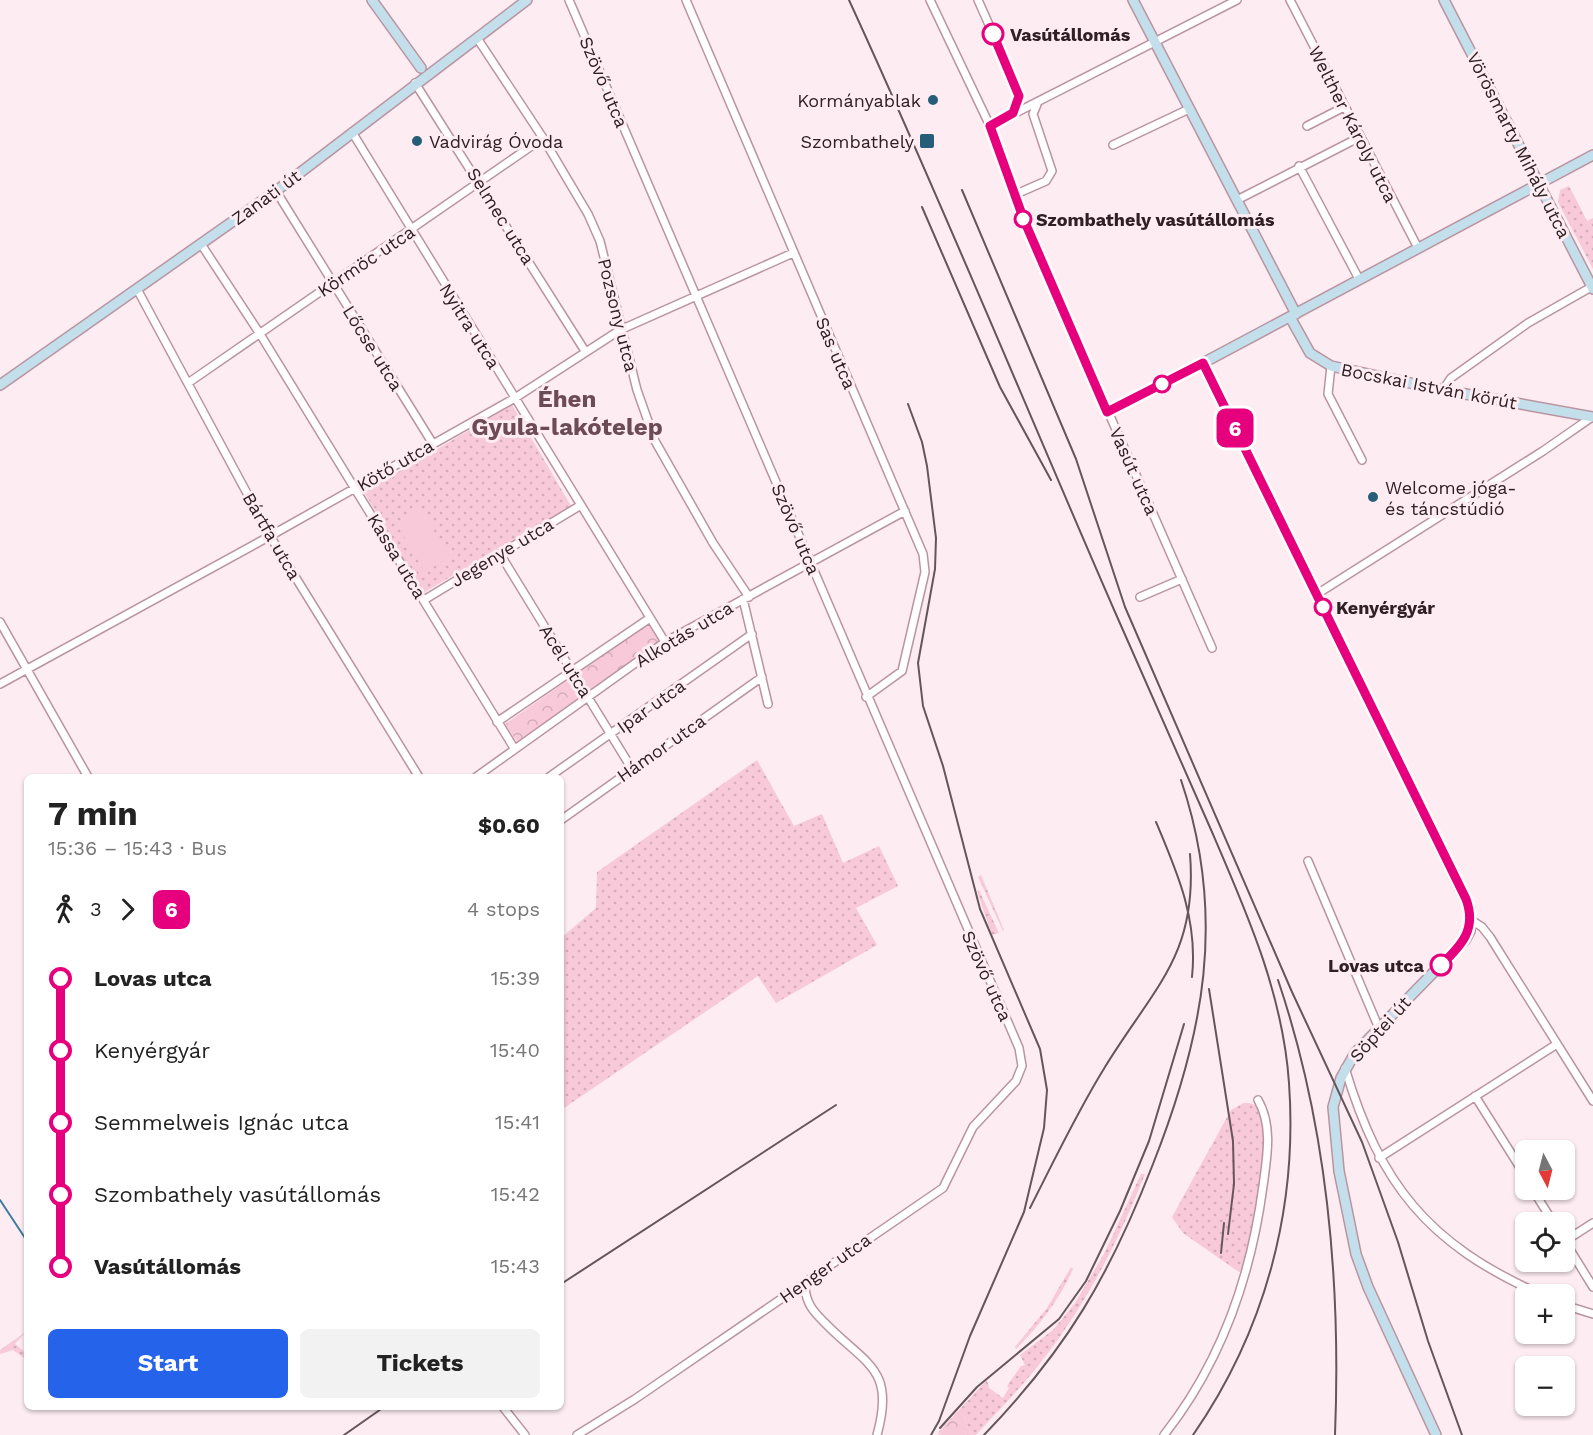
<!DOCTYPE html>
<html lang="en">
<head>
<meta charset="utf-8">
<style>
  body { margin:0; font-family:"Work Sans",sans-serif; background:#f2f2f2; color:#222; height:100vh; display:flex; flex-direction:column; font-size:22px; white-space:nowrap }
  * { box-sizing:border-box; margin:0 }
  p { font-size:20px; color:#767676 }
  .icon { flex:none; width:33px; height:33px; fill:none; stroke:currentColor; stroke-width:2; stroke-linecap:round; stroke-linejoin:round }
  .map { position:relative; flex:1; overflow:hidden }
  .side { position:absolute; left:24px; top:774px; width:540px; height:636px; display:flex; flex-direction:column; background:#fff; border-radius:9px; box-shadow:0 2px 4px #0004 }
  .side>* { flex:none }
  .badge { padding:0 12px; border-radius:9px; font-size:21px; line-height:39px }
  .needle { width:39px; rotate:173deg }
  .buttons { position:absolute; left:1515px; top:1140px; display:grid; gap:12px }
  .buttons a { display:grid; place-items:center; width:60px; height:60px; border-radius:9px; background:#fff; box-shadow:0 2px 4px #0004; font-size:30px }
  .map>.badge { position:absolute; translate:-50% -50%; box-shadow:0 0 0 3px #fff }
  .legs { display:flex; align-items:center; gap:9px; height:66px; padding:0 24px; font-size:20px }
  .legs p { margin-inline-start:auto }
  .summary { display:flex; align-items:center; justify-content:space-between; height:102px; padding:0 24px }
  h1 { font-size:33px; font-weight:700; line-height:45px }
  .button { display:flex; gap:12px; margin-top:auto; padding:12px 24px }
  .button a { flex:1; height:69px; border-radius:9px; background:#2563eb; color:#fff; font-size:24px; font-weight:700; line-height:69px; text-align:center }
  .button a+a { background:#f2f2f2; color:#222 }
  ul { padding:0 24px; list-style:none }
  li { display:flex; align-items:center; gap:21px; height:72px; font-size:22px }
  li i { display:grid; place-items:center; width:9px; height:100%; margin:0 8px; background:currentColor }
  li i::after { content:''; width:15px; height:15px; margin:-8px; border:4px solid; border-radius:50%; background:#fff }
  li p { margin-inline-start:auto }
  li:first-child i { background:linear-gradient(#0000 50%,currentColor 0) }
  li:last-child i { background:linear-gradient(currentColor 50%,#0000 0) }
  .map>svg:first-child { display:block }
  .grass { fill:url(#grass-dots) }
  .forest { fill:url(#forest-crowns) }
  .pitch { fill:#f8c9d8 }
  .lines { fill:none; stroke-linecap:round; stroke-linejoin:round }
  .stream { stroke:#3b7da0; stroke-width:2 }
  .street-casing { stroke:#ba94a0; stroke-width:10 }
  .secondary-casing { stroke:#ba94a0; stroke-width:12 }
  .street { stroke:#fff; stroke-width:7 }
  .secondary { stroke:#c4dfec; stroke-width:9 }
  .rail { stroke:#65565b; stroke-width:2 }
  .line-1-casing { stroke:#fff; stroke-width:14 }
  .line-1 { stroke:#e6007e; stroke-width:9 }
  .stop-1-dot { fill:#fff; stroke:#e6007e; stroke-width:3 }
  .poi-dot { fill:#265d78; stroke:#fdecf1; stroke-width:2 }
  .labels { text-anchor:middle; dominant-baseline:central; stroke-width:6; stroke-linejoin:round; paint-order:stroke }
  .stop-label { font-size:18px; font-weight:bold; fill:#2f2025; stroke:#fdecf1; text-anchor:start }
  .street-label { font-size:18px; fill:#2f2025; stroke:#fdecf1 }
  .poi-label { font-size:18px; fill:#2f2025; stroke:#fdecf1; text-anchor:end }
  .district-label { font-size:24px; font-weight:bold; fill:#6d4b56; stroke:#fdecf1 }
</style>
</head>
<body>
<div class="map">
<svg width="1593" height="1435" viewBox="0 0 1593 1435">
  <defs>
    <pattern id="grass-dots" width="8" height="8" patternUnits="userSpaceOnUse" patternTransform="scale(1.5)"><rect width="8" height="8" fill="#f8c9d8"/><path d="M2 2h.1M6 6h.1" fill="none" stroke="#d5acb9" stroke-width="1.8" stroke-linecap="round"/></pattern>
    <pattern id="forest-crowns" width="20" height="18" patternUnits="userSpaceOnUse" patternTransform="scale(1.5)"><rect width="20" height="18" fill="#f8c9d8"/><path d="M2 6a3 3 0 1 1 6 0M12 15a3 3 0 1 1 6 0" fill="none" stroke="#d5acb9"/></pattern>
  </defs>
  <rect width="100%" height="100%" fill="#fdecf1"/>
  <!-- grass -->
  <path class="grass" d="M1569 186 1587 221 1593 218V269L1558 202 1560 190Z
    M512 405 571 506 423 593 364 492Z
    M757 760 794 826 822 814 843 863 879 846 898 886 856 908 877 945 776 1003 758 976 561 1110V938L596 908 597 872Z
    M981 875 1004 930 1003 931 978 877Z
    M979 890 999 933 992 935 977 891Z
    M1244 1103C1249 1103 1253 1103 1257 1107 1277 1128 1250 1241 1243 1270L1239 1272 1183 1233 1172 1217 1231 1110Z
    M1141 1174H1145C1118 1243 1084 1308 1038 1366 1019 1390 997 1412 976 1435H973L968 1428 964 1415 936 1435 987 1380 989 1388 1003 1398 1009 1388 1007 1386 1021 1366 1025 1365 1020 1355 1053 1330 1075 1303 1105 1252Z
    M1071 1267 1073 1269C1059 1300 1040 1325 1016 1349L1015 1347 1047 1308Z
    M27 1331 15 1344 26 1353 27 1360 13 1350 0 1354V1350Z"/>
  <!-- forest -->
  <path class="forest" d="M649 623 661 641 517 742 505 724Z
    M958 1411 964 1415 968 1428 973 1435H938Z"/>
  <!-- pitch -->
  <path class="pitch" d="M421 509 450 557 425 572 396 523Z"/>
  <g class="lines">
    <!-- stream -->
    <path class="stream" d="M0 1200 27 1241"/>
    <defs>
      <path id="street" d="M569 0 1019 1048 1022 1066 1016 1081 973 1127 943 1188 635 1399 577 1435
        M686 0 923 554 925 572 902 671 866 697
        M930 0 990 126 1024 220 1212 648
        M978 0 1019 92 1018 106 1013 113
        M1290 0 1418 248
        M477 38 543 138 588 214 600 241 637 390 655 441 713 543 749 597
        M415 83 585 351
        M990 126 1237 0
        M1307 126 1344 107
        M352 132 665 642
        M1113 145 1189 109
        M1299 166 1359 279
        M276 191 433 444
        M1014 195 1046 181 1052 171 1033 114 1038 102
        M1237 200 1360 137
        M201 244 260 334 514 748
        M137 289 270 536 419 777
        M1331 366 1328 394 1362 460
        M188 383 543 138
        M1443 390 1451 378 1528 323 1593 286
        M1107 412 1203 363
        M500 554 632 769
        M1317 594 1543 451 1592 417
        M1140 597 1182 579
        M743 599 768 704
        M424 600 581 505
        M0 622 88 777
        M0 684 270 536 515 398 620 330 793 253
        M497 722 650 618
        M476 777 665 642 905 511
        M549 777 752 634
        M561 820 762 677
        M1308 861 1378 1026
        M1471 920 1482 927 1490 937 1593 1101
        M1345 1068C1380 1185 1428 1244 1540 1294
        M1475 1096 1526 1177
        M1379 1158 1557 1044
        M1533 1190 1553 1222
        M1564 1240 1593 1287
        M1565 1241 1593 1223
        M810 1279 805 1289C807 1304 813 1311 823 1321 865 1365 896 1367 877 1435
        M1564 1305 1593 1314
        M503 1407 525 1435
        M1164 1435C1221 1363 1251 1276 1263 1186 1267 1157 1273 1126 1258 1100"/>
      <path id="secondary" d="M372 0 421 68
        M1133 0 1296 314
        M1444 0 1593 289
        M1290 317 1310 353 1331 366 1443 390 1593 417
        M0 385 276 191 527 0
        M1436 1435 1368 1287 1356 1254 1339 1171 1333 1107 1341 1078 1355 1053 1465 940 1470 931V909L1203 363 1593 155"/>
    </defs>
    <!-- street casing -->
    <use href="#street" class="street-casing"/>
    <!-- secondary casing -->
    <use href="#secondary" class="secondary-casing"/>
    <!-- street -->
    <use href="#street" class="street"/>
    <!-- secondary -->
    <use href="#secondary" class="secondary"/>
    <!-- rail -->
    <path class="rail" d="M849 0C942 202 1026 408 1115 612 1147 686 1180 759 1212 832 1247 913 1283 994 1289 1083 1298 1209 1265 1331 1193 1435
      M962 190 1076 459 1125 607 1292 992 1362 1142 1398 1242 1428 1341 1462 1435
      M922 207 1000 387 1051 480
      M908 404 922 442 927 466 936 538 935 569 918 663 923 706 943 766 980 909 1040 1049 1047 1090 1044 1128 1024 1212 970 1336 939 1421 931 1435
      M1156 822C1178 874 1198 920 1192 977
      M1278 980C1327 1125 1341 1283 1335 1435
      M1209 989 1233 1141 1234 1184 1228 1234
      M1030 1208C1054 1161 1077 1112 1105 1067 1154 987 1198 955 1190 854
      M1221 1253 1224 1223
      M561 1284 836 1105
      M940 1428 977 1387 1059 1319 1086 1281 1120 1211 1149 1141 1184 1024
      M344 1435 384 1407
      M984 1435C1067 1349 1110 1275 1153 1164 1204 1035 1227 916 1181 780"/>
  </g>
  <g class="lines">
    <defs>
      <path id="line-1" d="M993 34 1019 96 1013 113 990 126 1024 220 1107 412 1203 363 1466 899C1477 929 1462 945 1441 965"/>
    </defs>
    <!-- line-1 casing -->
    <use href="#line-1" class="line-1-casing"/>
    <!-- line-1 -->
    <use href="#line-1" class="line-1"/>
  </g>
  <!-- markers -->
  <g class="stop-1-dot">
    <circle cx="993" cy="34" r="10"/>
    <circle cx="1023" cy="219" r="8"/>
    <circle cx="1162" cy="384" r="8"/>
    <circle cx="1323" cy="607" r="8"/>
    <circle cx="1441" cy="965" r="10"/>
  </g>
  <g class="poi-dot">
    <circle cx="933" cy="100" r="6"/>
    <circle cx="417" cy="141" r="6"/>
    <rect x="919" y="133" width="16" height="16" rx="3"/>
    <circle cx="1373" cy="497" r="6"/>
  </g>
  <g class="labels">
    <!-- stop labels -->
    <g class="stop-label">
      <text x="1010" y="34">Vasútállomás</text>
      <text x="1036" y="219">Szombathely vasútállomás</text>
      <text x="1336" y="607">Kenyérgyár</text>
      <text x="1424" y="965" text-anchor="end">Lovas utca</text>
    </g>
    <!-- street labels -->
    <g class="street-label">
      <text transform="translate(604 82) rotate(67)">Szövő utca</text>
      <text transform="translate(1353 124) rotate(63)">Welther Károly utca</text>
      <text transform="translate(1519 145) rotate(63)">Vörösmarty Mihály utca</text>
      <text transform="translate(266 197) rotate(-36)">Zanati út</text>
      <text transform="translate(501 216) rotate(58)">Selmec utca</text>
      <text transform="translate(366 261) rotate(-34)">Körmöc utca</text>
      <text transform="translate(618 315) rotate(76)">Pozsony utca</text>
      <text transform="translate(470 326) rotate(58)">Nyitra utca</text>
      <text transform="translate(373 348) rotate(58)">Lőcse utca</text>
      <text transform="translate(836 353) rotate(67)">Sas utca</text>
      <text transform="translate(1429 386) rotate(11)">Bocskai István körút</text>
      <text transform="translate(395 465) rotate(-30)">Kötő utca</text>
      <text transform="translate(1134 471) rotate(66)">Vasút utca</text>
      <text transform="translate(796 529) rotate(67)">Szövő utca</text>
      <text transform="translate(272 536) rotate(60)">Bártfa utca</text>
      <text transform="translate(502 552) rotate(-31)">Jegenye utca</text>
      <text transform="translate(397 556) rotate(59)">Kassa utca</text>
      <text transform="translate(684 634) rotate(-31)">Alkotás utca</text>
      <text transform="translate(566 661) rotate(58)">Acél utca</text>
      <text transform="translate(651 706) rotate(-35)">Ipar utca</text>
      <text transform="translate(661 748) rotate(-35)">Hámor utca</text>
      <text transform="translate(987 976) rotate(66)">Szövő utca</text>
      <text transform="translate(1380 1029) rotate(-48)">Söptei út</text>
      <text transform="translate(825 1268) rotate(-35)">Henger utca</text>
    </g>
    <!-- poi labels -->
    <g class="poi-label">
      <text x="921" y="100">Kormányablak</text>
      <text x="429" y="141" text-anchor="start">Vadvirág Óvoda</text>
      <text x="914" y="141">Szombathely</text>
      <text x="1385" y="487" text-anchor="start">Welcome jóga-<tspan x="1385" dy="21">és táncstúdió</tspan></text>
    </g>
    <!-- district labels -->
    <g class="district-label">
      <text x="567" y="399">Éhen<tspan x="567" dy="28">Gyula-lakótelep</tspan></text>
    </g>
  </g>
</svg>
<div class="buttons">
<a><svg class="needle" viewBox="-14 -14 28 28"><path d="M0-13l5 13h-10z" fill="#e53935"/><path d="M0 13l5-13h-10z" fill="#767676"/></svg></a>
<a><svg class="icon" aria-label="locate" viewBox="0 0 24 24"><circle cx="12" cy="12" r="6"/><path d="M12 2v4M12 18v4M2 12h4M18 12h4"/></svg></a>
<a>+</a>
<a>−</a>
</div>
<b class="badge" style="left:1235px;top:428px;background:#e6007e;color:#fff">6</b>
<section class="side">
<div class="summary"><div><h1>7 min</h1><p>15:36 – 15:43 · Bus</p></div><b>$0.60</b></div>
<div class="legs"><svg class="icon" aria-label="walk" viewBox="0 0 24 24"><circle cx="13" cy="4" r="2"/><path d="M13 8l-2 6 4 7M11 14l-3 7M7 12l3-4h3l4 4"/></svg>3<svg class="icon" aria-label="forward" viewBox="0 0 24 24"><path d="M9 5l7 7-7 7"/></svg><b class="badge" style="background:#e6007e;color:#fff">6</b><p>4 stops</p></div>
<ul>
<li><i style="color:#e6007e"></i><b>Lovas utca</b><p>15:39</p></li>
<li><i style="color:#e6007e"></i><span>Kenyérgyár</span><p>15:40</p></li>
<li><i style="color:#e6007e"></i><span>Semmelweis Ignác utca</span><p>15:41</p></li>
<li><i style="color:#e6007e"></i><span>Szombathely vasútállomás</span><p>15:42</p></li>
<li><i style="color:#e6007e"></i><b>Vasútállomás</b><p>15:43</p></li>
</ul>
<div class="button"><a>Start</a><a>Tickets</a></div>
</section>
</div>
</body>
</html>
